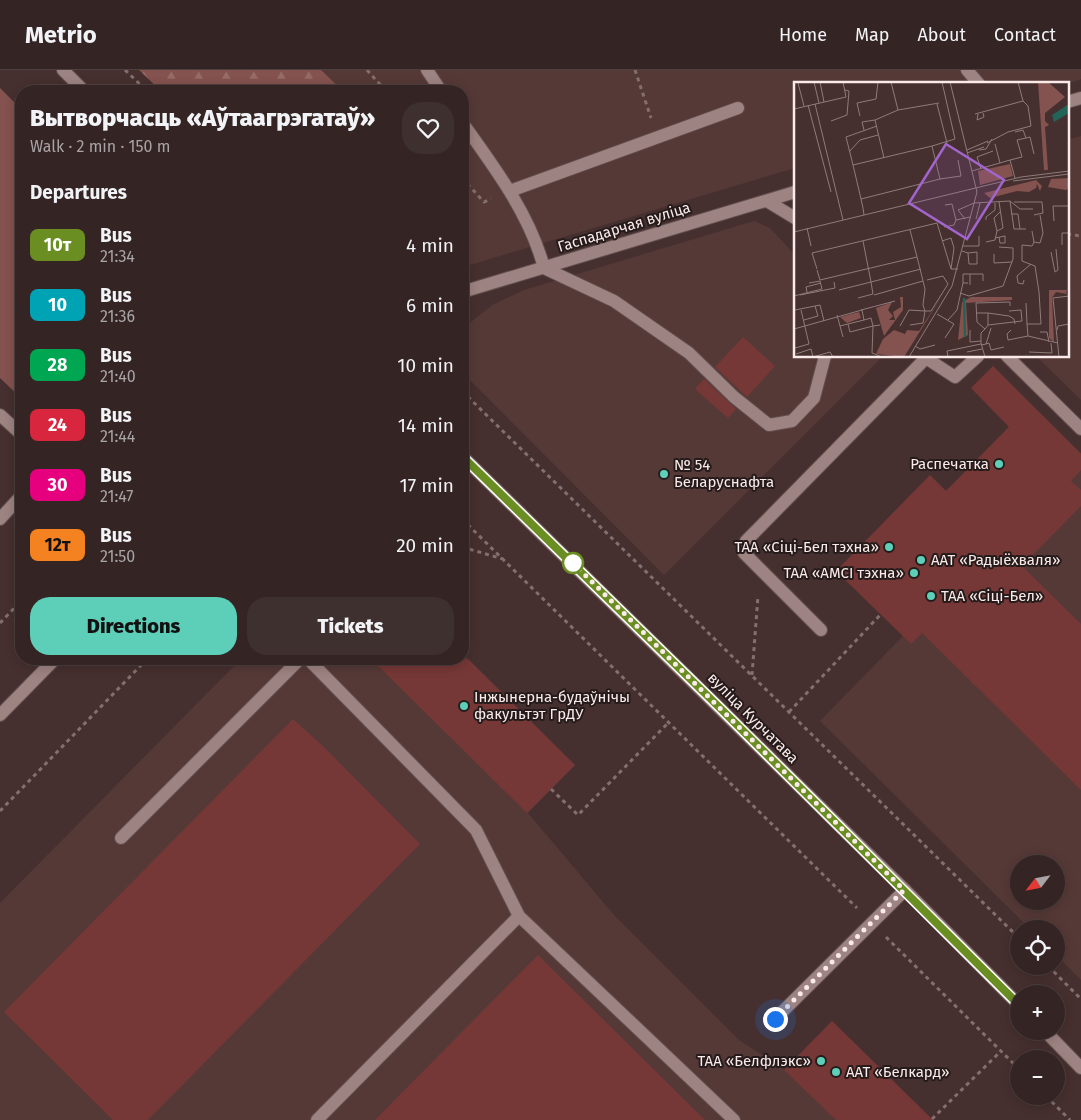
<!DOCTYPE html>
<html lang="en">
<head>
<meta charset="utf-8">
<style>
  body { margin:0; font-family:"Fira Sans",sans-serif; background:#3f3030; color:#f1f3f6; height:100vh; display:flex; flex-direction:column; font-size:19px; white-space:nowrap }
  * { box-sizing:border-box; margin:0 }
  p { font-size:16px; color:#a9a4a6 }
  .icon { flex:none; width:28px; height:28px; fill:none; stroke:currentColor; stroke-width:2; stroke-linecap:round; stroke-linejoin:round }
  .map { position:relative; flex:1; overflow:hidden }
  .side { position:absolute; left:15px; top:15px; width:454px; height:580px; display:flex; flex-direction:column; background:#342423; border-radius:20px; box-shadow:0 2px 12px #0003,0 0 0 1px #4e4141 }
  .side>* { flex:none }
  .badge { padding:0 10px; border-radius:8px; font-size:18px; line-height:32px }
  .needle { width:32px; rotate:238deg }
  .controls { position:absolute; left:1010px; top:785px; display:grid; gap:10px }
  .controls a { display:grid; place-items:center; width:55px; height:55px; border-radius:50%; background:#342423; box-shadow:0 2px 12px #0003,0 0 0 1px #4e4141; font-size:25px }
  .you { position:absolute; width:25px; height:25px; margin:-12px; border:4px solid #fff; border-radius:50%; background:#1a73e8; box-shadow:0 0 0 8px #1a73e833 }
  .map>.badge { position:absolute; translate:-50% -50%; box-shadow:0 0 0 2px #fff }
  h2 { padding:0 15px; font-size:19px; line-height:45px }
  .round { display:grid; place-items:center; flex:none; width:52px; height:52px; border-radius:20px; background:#3f3030 }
  .headline { display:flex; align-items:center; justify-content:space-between; height:85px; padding:0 15px }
  h1 { font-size:24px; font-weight:800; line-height:38px }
  .button { display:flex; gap:10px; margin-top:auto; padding:10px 15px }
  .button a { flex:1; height:58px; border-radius:20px; background:#5dceb8; color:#111; font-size:20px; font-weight:800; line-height:58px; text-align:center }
  .button a+a { background:#3f3030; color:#f1f3f6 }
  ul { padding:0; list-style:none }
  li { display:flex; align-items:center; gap:15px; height:60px; padding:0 15px }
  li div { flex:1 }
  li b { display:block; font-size:19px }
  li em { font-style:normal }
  li .badge { min-width:55px; font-weight:700; text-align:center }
  header { display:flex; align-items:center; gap:30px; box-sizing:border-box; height:70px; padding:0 25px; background:#342423; border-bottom:1px solid #4e4141 }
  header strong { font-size:24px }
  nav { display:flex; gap:28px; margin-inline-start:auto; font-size:18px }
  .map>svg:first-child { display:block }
  .built { fill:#553937; fill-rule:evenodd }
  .green { fill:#84524f }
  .forest { fill:url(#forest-firs) }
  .building { fill:#753836 }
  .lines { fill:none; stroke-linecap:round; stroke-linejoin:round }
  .service-casing { stroke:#624f4e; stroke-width:14 }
  .tertiary-casing { stroke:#624f4e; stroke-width:14 }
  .secondary-casing { stroke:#624f4e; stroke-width:14 }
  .path { stroke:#836f6e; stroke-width:3; stroke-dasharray:4 4; stroke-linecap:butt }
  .service { stroke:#9d8381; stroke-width:12 }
  .tertiary { stroke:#9d8381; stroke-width:12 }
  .secondary { stroke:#9d8381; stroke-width:12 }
  .line-casing { stroke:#fff; stroke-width:11 }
  .line { stroke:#6b8e23; stroke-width:8 }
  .walk { stroke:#faebea; stroke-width:5; stroke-dasharray:0 9 }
  .poi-dot { fill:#5dceb8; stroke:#261b1b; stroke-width:2 }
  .stop-dot { fill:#fff; stroke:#6b8e23; stroke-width:2.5 }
  .labels { text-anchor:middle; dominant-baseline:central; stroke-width:4; stroke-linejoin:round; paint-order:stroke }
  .street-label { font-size:15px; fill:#faebea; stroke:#261b1b }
  .poi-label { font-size:15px; fill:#faebea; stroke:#261b1b; text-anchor:start }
  .inset-river { fill:none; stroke:#236458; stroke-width:2.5 }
  .inset-road { fill:none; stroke:#8e7b7a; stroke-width:1 }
  .view { fill:#a165cc; fill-opacity:0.15; stroke:#a165cc; stroke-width:2.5 }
  .inset-edge { fill:none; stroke:#faebea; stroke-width:2.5 }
</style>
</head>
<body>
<header>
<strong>Metrio</strong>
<nav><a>Home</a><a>Map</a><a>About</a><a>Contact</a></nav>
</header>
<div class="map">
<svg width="1081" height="1050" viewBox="0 0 1081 1050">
  <defs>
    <pattern id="forest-firs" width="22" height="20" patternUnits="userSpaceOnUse" patternTransform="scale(1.25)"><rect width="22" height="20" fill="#84524f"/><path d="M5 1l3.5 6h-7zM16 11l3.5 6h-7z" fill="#966b68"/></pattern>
  </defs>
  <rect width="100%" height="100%" fill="#46302f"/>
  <!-- built -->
  <path class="built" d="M311 0H1081V9L1066 14H795V98L463 197 462 21H327Z
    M1081 66V330L1036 286H1067V70Z
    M754 151 770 158 795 185V286H883L664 505 463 303V258L494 234 524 220Z
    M1031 334 1081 383V910L1056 885V859H1030L820 651 903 566 946 421ZM1019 794H1056V831H1019Z
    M463 584 575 695 528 743 614 845 739 970 785 1000 832 951 933 1050H0V833L241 589H462Z"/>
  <!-- green -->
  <path class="green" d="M0 18 21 39V328L0 308Z"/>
  <!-- forest -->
  <path class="forest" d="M139 0H321L343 21H161Z"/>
  <!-- building -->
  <path class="building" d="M743 267 775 296 747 327 715 297Z
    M993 296 1081 384V400L1071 411 1081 420V436L1022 496 1081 554V720L922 563 911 574 836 501 930 405 946 421 1009 357 971 318Z
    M704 309 736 339 728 348 695 319Z
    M371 589H468L575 695 527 743Z
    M293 649 324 677 420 774 148 1050H113L4 942Z
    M538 885 705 1050H375Z
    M832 951 933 1050H836L784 1000Z"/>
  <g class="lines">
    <defs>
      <path id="service" d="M427 0 441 21
        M967 0 979 14
        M462 52C494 97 530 144 544 198L614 231 689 283 734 327 769 355 792 351 814 328 825 286
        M510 121 738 38
        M767 131 795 148
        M1007 286 1081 359
        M926 288 955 307 978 286
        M0 345 21 364
        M0 449 21 426
        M821 560 744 483 746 471 926 288 924 286
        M308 589 476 760 519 846
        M121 768 300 589
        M775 949 905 820
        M317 1050 519 846 734 1050"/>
      <path id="tertiary" d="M1067 32 1081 28
        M462 222 795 122
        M0 645 55 589"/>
      <path id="secondary" d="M63 0 84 21
        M462 386 905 820 1019 935
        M1045 961 1081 998"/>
    </defs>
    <!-- service casing -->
    <use href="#service" class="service-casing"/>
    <!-- tertiary casing -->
    <use href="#tertiary" class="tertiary-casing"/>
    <!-- secondary casing -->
    <use href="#secondary" class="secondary-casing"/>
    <!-- path -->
    <path class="path" d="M125 0 147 21
      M367 0 386 21
      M635 0 651 48
      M462 108 484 132 491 129
      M1067 164 1081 166
      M462 321 1019 868
      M462 449 857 838
      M462 477 503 489
      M0 553 21 531
      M752 605 758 526
      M789 642 881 544
      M551 719 578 745 669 652
      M0 741 147 589
      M886 867 1019 999
      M1048 896 1081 929
      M1046 1026 1070 1050
      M932 1049 1001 981"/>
    <!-- service -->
    <use href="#service" class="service"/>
    <!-- tertiary -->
    <use href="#tertiary" class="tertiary"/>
    <!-- secondary -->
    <use href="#secondary" class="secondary"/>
  </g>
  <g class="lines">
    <defs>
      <path id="line" d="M462 386 721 639 1019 935"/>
    </defs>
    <!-- line casing -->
    <use href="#line" class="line-casing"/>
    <!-- line -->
    <use href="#line" class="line"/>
    <!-- walk -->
    <path class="walk" d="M573 493 904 820 775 949"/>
  </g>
  <!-- markers -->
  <g class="poi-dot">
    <circle cx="999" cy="394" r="5"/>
    <circle cx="664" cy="404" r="5"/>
    <circle cx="889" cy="477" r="5"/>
    <circle cx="921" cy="490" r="5"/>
    <circle cx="914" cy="503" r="5"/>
    <circle cx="931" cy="526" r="5"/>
    <circle cx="464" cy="636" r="5"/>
    <circle cx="821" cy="991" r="5"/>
    <circle cx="836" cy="1002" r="5"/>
  </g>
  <circle class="stop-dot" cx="573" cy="493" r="10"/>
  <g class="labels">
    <!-- street labels -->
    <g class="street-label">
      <text transform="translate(624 157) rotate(-17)">Гаспадарчая вуліца</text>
      <text transform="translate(753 648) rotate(45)">вуліца Курчатава</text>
    </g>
    <!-- poi labels -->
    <g class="poi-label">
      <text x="989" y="394" text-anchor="end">Распечатка</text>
      <text x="674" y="395">№ 54<tspan x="674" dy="17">Беларуснафта</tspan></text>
      <text x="879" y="477" text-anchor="end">ТАА «Сіці-Бел тэхна»</text>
      <text x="931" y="490">ААТ «Радыёхваля»</text>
      <text x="904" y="503" text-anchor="end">ТАА «АМСІ тэхна»</text>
      <text x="941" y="526">ТАА «Сіці-Бел»</text>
      <text x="474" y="627">Інжынерна-будаўнічы<tspan x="474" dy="17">факультэт ГрДУ</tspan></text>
      <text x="811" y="991" text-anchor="end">ТАА «Белфлэкс»</text>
      <text x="846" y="1002">ААТ «Белкард»</text>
    </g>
  </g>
  <!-- overview -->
  <g transform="translate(794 12)">
    <rect width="275" height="275" fill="#46302f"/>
    <path d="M216 82 219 94 186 103 184 89ZM255 208H275L272 209 273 212 262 210 258 216 260 260 255 256ZM148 214 110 275 82 272 89 257 100 248 111 252 113 248 125 249Z" fill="#84524f"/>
    <path d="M244 0H254L271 15 251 31V39L255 43 251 45 254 88H250ZM275 96V106L272 108 254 105 257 97ZM242 98 248 104 246 109 243 102 242 106 235 110 223 109 196 116 190 111ZM106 215H109V228L90 254 82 226 98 220 94 228 99 234 95 238H101L99 230 107 225ZM177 215H218V218L172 221 174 253 164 258 168 220ZM65 230 67 236 53 241 46 235ZM101 251 106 255 105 265 95 270 88 269 91 256Z" fill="#84524f"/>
    <path d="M275 22V31L260 40 258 33Z" fill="#236458"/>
    <path class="inset-river" d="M170 216 171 255"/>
    <path class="inset-road" d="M20 0 25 21M26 0 30 20M97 0 104 28M4 1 10 24M21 22 49 138M143 22 153 61M14 23 37 110M0 27 52 15 49 0M181 32 229 19 224 0M184 32 183 38 190 35 189 31M66 34 63 21 82 17 84 0M37 39 53 33 55 9 51 8M70 48 68 40 81 38M221 50 229 48 232 56 223 58 228 75 216 78 221 96M232 56 236 55 240 72M193 61 214 50 237 44 234 24 229 19M201 62 206 81M138 64 161 57 148 0M173 68 194 59M185 68 192 67 198 57M55 70 66 58 84 53M173 71 190 65M90 76 81 38 104 28 145 21M59 83 52 55 83 44M187 87 183 75 199 69M178 89 216 78M146 97 167 94 164 78M219 99 275 92M67 117 146 97 138 64 59 83 67 117 69 126 70 133M216 119 220 147H232M205 120 209 146 203 149 200 136 206 130M220 120H248L249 131 240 133M151 123 158 122 162 138 176 135M217 132H224L226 147M171 137 164 128 180 121 216 119 226 127H239M182 137 186 121M192 138V135L201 128V121M260 139 259 124H275M150 145 160 143 162 138M13 146 17 164M116 148 123 175M238 149 240 160 246 161 249 151 246 133M0 150 227 95 275 89M201 156 211 154V161H206L205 155M69 159 77 200 127 187M148 159 157 156 160 166 157 187H164M192 160 201 158 203 149M268 163V151H275M169 164H185V154M168 169 174 171 175 182H183V170L174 171M257 170 261 190 264 188 262 167M200 172V181L218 180M23 187 18 171 143 141 157 187M23 188 26 198 123 175 131 207 129 223 131 229 115 228 106 244M176 192H189V199M133 198 149 194 154 202M230 198 229 202 224 201 223 194 237 182M174 201H169V192H176V203M45 208 77 200 79 212 64 216M13 210 12 205 27 201M166 211 175 214 209 204 219 177V166L205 165M6 213 41 206 40 200M80 213 129 199M0 214 28 207 26 199 15 201M232 221 233 242M1 228 26 223 30 239M7 228 11 245M67 228 101 219M182 231H194V243M194 231 215 234 220 237 221 242M143 232 160 242 151 256M43 233 49 255M10 238 24 234 21 224M70 238 77 236 79 244 86 243M154 238 163 228 169 201M54 242 56 250 79 244 78 271 88 275M116 243 129 241 131 229H137L154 202M0 247 68 228 70 238 46 244M191 247 194 243 228 239 227 228 215 229M176 248V260L187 259M217 248 213 252 214 258 234 254 264 261M263 248 264 244 275 242M246 250H253L255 260M234 254 233 242H247L245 210 241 184 228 179V163L238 164 240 160M192 262 195 261 197 268 210 265M187 263 192 262 197 246M121 264 126 267 141 263M1 266 15 262 11 245M173 270 188 267M235 270 258 271 257 261M2 272 17 267 19 275M19 275 36 270 39 275M115 275 158 204 183 110 156 0M154 275 153 269 187 262M191 275 187 261V251L191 247 183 240 182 221 216 220V224M265 275 259 216 275 214"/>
    <path class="view" d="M152 62 210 98 173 157 115 121Z"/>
    <rect width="275" height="275" class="inset-edge"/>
  </g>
</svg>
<div class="controls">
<a><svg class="needle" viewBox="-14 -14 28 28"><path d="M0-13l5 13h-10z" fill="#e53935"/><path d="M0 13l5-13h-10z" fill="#a9a4a6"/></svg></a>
<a><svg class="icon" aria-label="locate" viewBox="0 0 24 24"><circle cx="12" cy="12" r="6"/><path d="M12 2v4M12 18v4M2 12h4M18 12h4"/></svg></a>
<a>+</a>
<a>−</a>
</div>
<div class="you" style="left:775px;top:949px"></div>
<section class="side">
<div class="headline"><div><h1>Вытворчасць «Аўтаагрэгатаў»</h1><p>Walk · 2 min · 150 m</p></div><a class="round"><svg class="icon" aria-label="heart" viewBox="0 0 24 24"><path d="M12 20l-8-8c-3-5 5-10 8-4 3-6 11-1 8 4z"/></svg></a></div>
<h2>Departures</h2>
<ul>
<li><span class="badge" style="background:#6b8e23;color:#fff">10т</span><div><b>Bus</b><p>21:34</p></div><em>4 min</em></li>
<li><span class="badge" style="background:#00a3b4;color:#fff">10</span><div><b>Bus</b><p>21:36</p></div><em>6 min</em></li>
<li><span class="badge" style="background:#00a651;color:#fff">28</span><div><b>Bus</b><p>21:40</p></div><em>10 min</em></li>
<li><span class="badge" style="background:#d7263d;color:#fff">24</span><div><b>Bus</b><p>21:44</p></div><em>14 min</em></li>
<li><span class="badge" style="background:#e6007e;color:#fff">30</span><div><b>Bus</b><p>21:47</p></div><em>17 min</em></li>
<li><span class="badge" style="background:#f58220;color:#111">12т</span><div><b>Bus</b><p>21:50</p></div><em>20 min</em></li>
</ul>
<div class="button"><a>Directions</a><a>Tickets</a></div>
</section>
</div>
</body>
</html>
